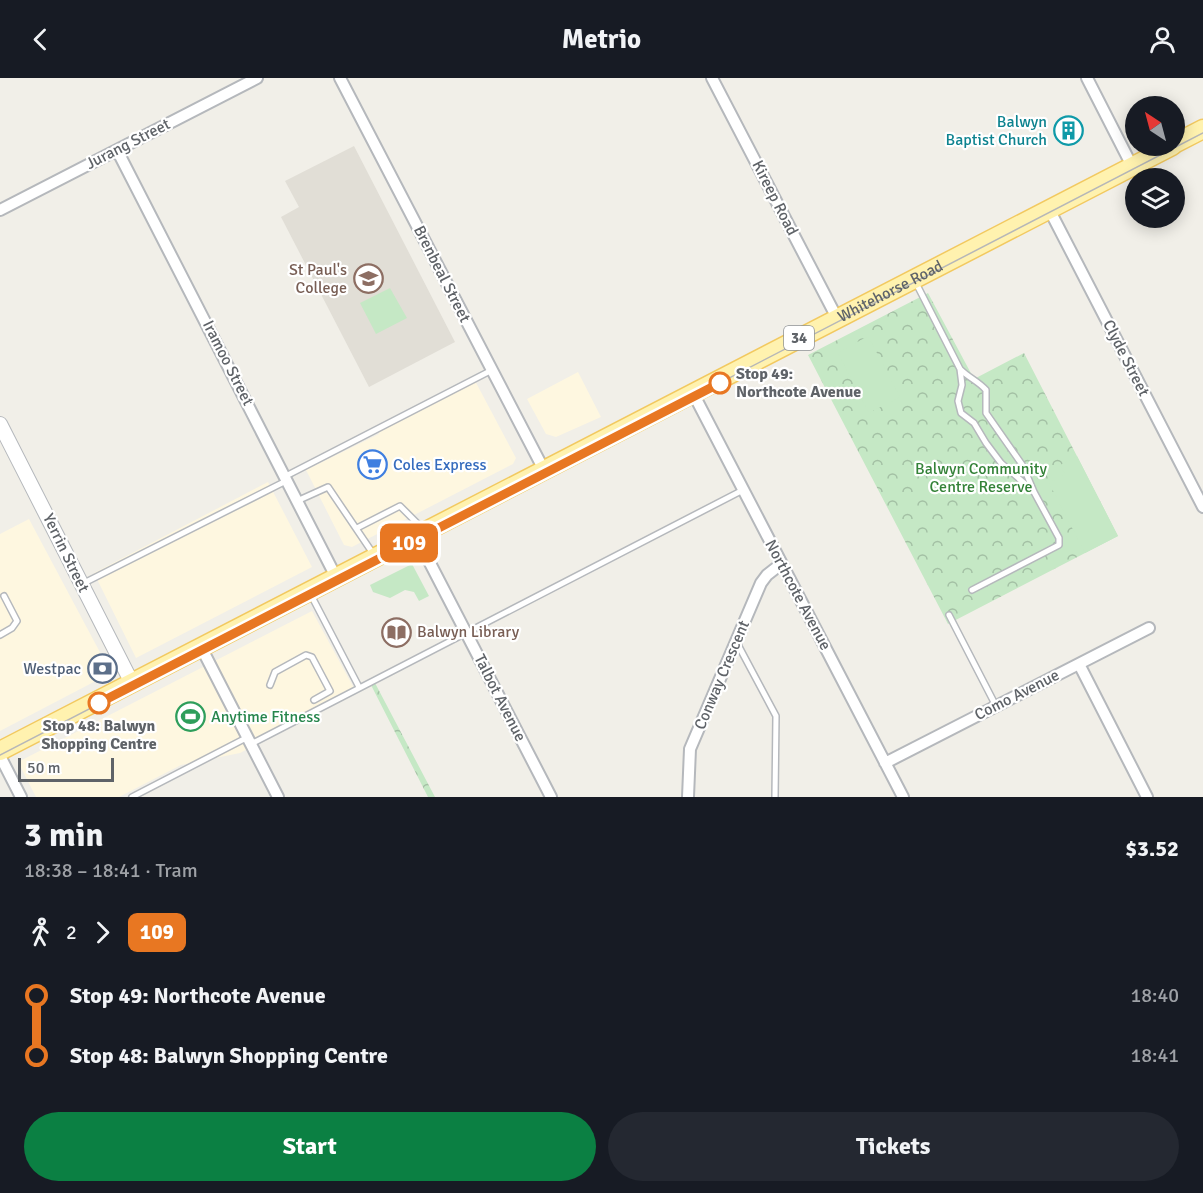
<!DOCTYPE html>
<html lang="en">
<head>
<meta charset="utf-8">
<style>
  body { margin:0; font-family:Signika,sans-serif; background:#242831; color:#f1f3f6; height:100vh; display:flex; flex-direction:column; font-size:22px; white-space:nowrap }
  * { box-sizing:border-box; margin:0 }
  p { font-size:20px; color:#9ea1a6 }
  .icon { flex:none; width:33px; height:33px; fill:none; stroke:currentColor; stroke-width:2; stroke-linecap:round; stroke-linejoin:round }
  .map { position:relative; height:719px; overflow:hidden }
  .panel { display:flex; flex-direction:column; background:#171b24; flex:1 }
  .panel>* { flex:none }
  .badge { padding:0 12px; border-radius:9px; font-size:21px; line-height:39px }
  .needle { width:39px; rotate:324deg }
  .tools { position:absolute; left:1125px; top:18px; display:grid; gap:12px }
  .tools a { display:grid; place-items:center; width:60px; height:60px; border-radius:50%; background:#171b24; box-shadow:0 3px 15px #0003; font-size:30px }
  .scale { position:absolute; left:18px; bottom:15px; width:96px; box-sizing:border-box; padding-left:6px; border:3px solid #5f6368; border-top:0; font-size:16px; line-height:21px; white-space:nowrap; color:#5f6368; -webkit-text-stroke:4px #fff; paint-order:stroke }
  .map>.badge { position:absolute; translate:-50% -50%; box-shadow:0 0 0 3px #fff }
  .legs { display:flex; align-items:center; gap:9px; height:66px; padding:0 24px; font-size:20px }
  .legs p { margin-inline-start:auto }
  .headline { display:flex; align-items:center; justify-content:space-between; height:102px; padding:0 24px }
  h1 { font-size:33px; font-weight:700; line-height:45px }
  .action { display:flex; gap:12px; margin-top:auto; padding:12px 24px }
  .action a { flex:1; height:69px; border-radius:36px; background:#0b8043; color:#fff; font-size:24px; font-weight:700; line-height:69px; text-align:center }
  .action a+a { background:#242831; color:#f1f3f6 }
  ul { padding:0 24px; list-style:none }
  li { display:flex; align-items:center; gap:21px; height:60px; font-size:22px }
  li i { display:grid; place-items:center; width:9px; height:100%; margin:0 8px; background:currentColor }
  li i::after { content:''; width:15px; height:15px; margin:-8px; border:4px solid; border-radius:50%; background:#171b24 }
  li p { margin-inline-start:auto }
  li:first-child i { background:linear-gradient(#0000 50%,currentColor 0) }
  li:last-child i { background:linear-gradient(currentColor 50%,#0000 0) }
  header { display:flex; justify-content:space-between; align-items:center; height:78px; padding:0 24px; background:#171b24; font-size:27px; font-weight:700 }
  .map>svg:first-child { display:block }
  .commercial { fill:#fef7e0 }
  .education { fill:#e1ded6 }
  .park { fill:url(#park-crowns) }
  .garden { fill:#c5e8c5 }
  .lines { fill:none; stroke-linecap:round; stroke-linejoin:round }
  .service-casing { stroke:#b5b8bc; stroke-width:8 }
  .minor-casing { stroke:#b5b8bc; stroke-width:14 }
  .tertiary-casing { stroke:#b5b8bc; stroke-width:16 }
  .primary-casing { stroke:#f2c960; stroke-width:21 }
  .service { stroke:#fff; stroke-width:5 }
  .minor { stroke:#fff; stroke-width:10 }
  .tertiary { stroke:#fff; stroke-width:14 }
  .primary { stroke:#fff2af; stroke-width:18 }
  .tram { stroke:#b6b7b8; stroke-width:1.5 }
  .line-1-casing { stroke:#fff; stroke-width:14 }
  .line-1 { stroke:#e87722; stroke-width:9 }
  .stop-1-dot { fill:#fff; stroke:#e87722; stroke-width:3 }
  .labels { text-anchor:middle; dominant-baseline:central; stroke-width:4.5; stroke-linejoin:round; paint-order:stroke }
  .shield { fill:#fff; stroke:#8f9295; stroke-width:1.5 }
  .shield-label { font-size:15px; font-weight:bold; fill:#5f6368 }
  .culture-label { font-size:16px; fill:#0d838f; stroke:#fff; text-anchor:end }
  .street-label { font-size:16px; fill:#5f6368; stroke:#fff }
  .education-label { font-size:16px; fill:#785e54; stroke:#fff; text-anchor:end }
  .stop-label { font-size:16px; font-weight:bold; fill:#5f6368; stroke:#fff; text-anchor:start }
  .shop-label { font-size:16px; fill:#366cbe; stroke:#fff; text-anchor:start }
  .park-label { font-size:16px; fill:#348238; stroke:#fff }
  .service-label { font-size:16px; fill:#4e5e75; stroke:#fff; text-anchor:end }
  .leisure-label { font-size:16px; fill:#27864d; stroke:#fff; text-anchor:start }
</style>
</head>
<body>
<header><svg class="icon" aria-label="back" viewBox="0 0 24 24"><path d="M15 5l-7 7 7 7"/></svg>Metrio<svg class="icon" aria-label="person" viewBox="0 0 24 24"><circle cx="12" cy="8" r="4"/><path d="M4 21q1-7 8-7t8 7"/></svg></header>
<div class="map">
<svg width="1203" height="719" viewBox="0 0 1203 719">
  <defs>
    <pattern id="park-crowns" width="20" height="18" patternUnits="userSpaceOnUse" patternTransform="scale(1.5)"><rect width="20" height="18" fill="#c5e8c5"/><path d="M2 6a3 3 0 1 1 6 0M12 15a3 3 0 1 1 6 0" fill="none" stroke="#a3c0a4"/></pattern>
  </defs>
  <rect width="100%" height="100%" fill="#f1efe8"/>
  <!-- commercial -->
  <path class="commercial" d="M578 294 601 339 556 359 546 356 527 321Z
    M473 299 516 380 513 386 352 469 344 467 306 392 379 356 377 349Z
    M268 404 312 489 136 580 94 495Z
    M29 441 111 595 0 653V456Z
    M312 533 356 614 240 675 181 687 119 719H36L18 684Z"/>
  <!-- education -->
  <path class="education" d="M354 68 455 264 369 309 281 139 299 129 285 103Z"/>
  <!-- park -->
  <path class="park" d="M928 215 974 301 1024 275 1118 458 948 546 808 277Z
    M375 605 435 719H428L371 607Z"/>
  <!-- garden -->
  <path class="garden" d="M390 210 407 240 376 256 360 225Z
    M868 258 900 319 869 335 838 275Z
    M1077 378 1118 458 1085 475 1049 405 1065 396 1060 387Z
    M412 486 429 518 419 523 414 514 405 512 390 520 373 514 370 507Z"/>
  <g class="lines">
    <defs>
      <path id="service" d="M916 205 960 291C969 300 978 303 986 312V335L1023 388 1034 414 1059 460V467L972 512
        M960 291 962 307 958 323 961 335 974 345 986 365 1001 385 1032 412
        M284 399 492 292
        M297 423 328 409 374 477
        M357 450 400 428 424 452
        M82 506 286 403
        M311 517 359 609
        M949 537 996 628
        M0 557 12 550 17 543 4 518
        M737 565 776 638 775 719
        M270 607 275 594 306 577 312 579 330 613 314 622
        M251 666 743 412
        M132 719 248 659"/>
      <path id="minor" d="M340 0 544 392
        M712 0 837 240
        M1087 0 1132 88
        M117 72 336 499
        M1049 131 1203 429
        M0 132 257 0
        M693 315 903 719
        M416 458 551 719
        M201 569 278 719
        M1079 586 1147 719
        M0 678 21 719
        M885 685 1149 550
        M688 719 690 671 761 505 767 497 781 486"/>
      <path id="tertiary" d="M0 346 132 605"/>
      <g id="primary">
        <path d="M1174 66 1203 51"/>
        <path id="s1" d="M0 673 1172 68"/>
      </g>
    </defs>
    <!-- service casing -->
    <use href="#service" class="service-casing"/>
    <!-- minor casing -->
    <use href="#minor" class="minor-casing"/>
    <!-- tertiary casing -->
    <use href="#tertiary" class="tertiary-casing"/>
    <!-- primary casing -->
    <use href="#primary" class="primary-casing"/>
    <!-- service -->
    <use href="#service" class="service"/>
    <!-- minor -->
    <use href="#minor" class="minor"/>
    <!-- tertiary -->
    <use href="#tertiary" class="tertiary"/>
    <!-- primary -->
    <use href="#primary" class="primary"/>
    <!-- tram -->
    <path class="tram" d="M0 677 1203 55"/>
  </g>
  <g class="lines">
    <defs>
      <path id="line-1" d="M99 625 720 305"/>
    </defs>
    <!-- line-1 casing -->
    <use href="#line-1" class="line-1-casing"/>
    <!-- line-1 -->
    <use href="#line-1" class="line-1"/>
  </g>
  <!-- icons -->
  <defs>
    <symbol id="building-ring" viewBox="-11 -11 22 22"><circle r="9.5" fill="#fff" stroke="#0f9aa8" stroke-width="1.5"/><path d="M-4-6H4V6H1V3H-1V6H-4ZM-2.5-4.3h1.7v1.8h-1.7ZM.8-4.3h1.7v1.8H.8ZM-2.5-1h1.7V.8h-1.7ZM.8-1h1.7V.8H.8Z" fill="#0f9aa8"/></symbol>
    <symbol id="school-ring" viewBox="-11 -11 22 22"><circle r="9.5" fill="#fff" stroke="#8d6e63" stroke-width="1.5"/><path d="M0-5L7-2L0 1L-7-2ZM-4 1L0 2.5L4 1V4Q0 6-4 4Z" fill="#8d6e63"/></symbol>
    <symbol id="supermarket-ring" viewBox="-11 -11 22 22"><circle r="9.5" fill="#fff" stroke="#3f7fe0" stroke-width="1.5"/><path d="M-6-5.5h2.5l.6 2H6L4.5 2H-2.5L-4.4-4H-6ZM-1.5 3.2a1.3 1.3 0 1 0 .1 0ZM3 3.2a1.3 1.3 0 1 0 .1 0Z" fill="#3f7fe0"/></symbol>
    <symbol id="library-ring" viewBox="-11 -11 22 22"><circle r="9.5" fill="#fff" stroke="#8d6e63" stroke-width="1.5"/><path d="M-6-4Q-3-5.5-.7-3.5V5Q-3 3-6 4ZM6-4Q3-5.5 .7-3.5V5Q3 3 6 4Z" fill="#8d6e63"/></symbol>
    <symbol id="bank-ring" viewBox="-11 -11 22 22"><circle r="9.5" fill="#fff" stroke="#5c6f8a" stroke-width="1.5"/><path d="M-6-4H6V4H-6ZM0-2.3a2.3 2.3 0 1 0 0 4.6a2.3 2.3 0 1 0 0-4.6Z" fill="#5c6f8a"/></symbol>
    <symbol id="stadium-ring" viewBox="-11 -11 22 22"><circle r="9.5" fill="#fff" stroke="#2e9e5b" stroke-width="1.5"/><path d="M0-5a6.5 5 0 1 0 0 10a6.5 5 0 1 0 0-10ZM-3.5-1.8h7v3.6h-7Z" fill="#2e9e5b"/></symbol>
  </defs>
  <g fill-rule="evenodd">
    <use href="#building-ring" x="1052" y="36" width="33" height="33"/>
    <use href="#school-ring" x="352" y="184" width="33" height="33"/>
    <use href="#supermarket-ring" x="356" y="370" width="33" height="33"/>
    <use href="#library-ring" x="380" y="538" width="33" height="33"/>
    <use href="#bank-ring" x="86" y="574" width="33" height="33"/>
    <use href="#stadium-ring" x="174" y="622" width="33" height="33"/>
  </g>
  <!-- markers -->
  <g class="stop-1-dot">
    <circle cx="720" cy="305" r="10"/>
    <circle cx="99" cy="625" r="10"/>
  </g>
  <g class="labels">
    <!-- shield labels -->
    <rect class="shield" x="784" y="248" width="30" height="24" rx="4.5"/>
    <g class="shield-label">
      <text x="799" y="260">34</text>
    </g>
    <!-- culture labels -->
    <g class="culture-label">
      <text x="1047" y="44">Balwyn<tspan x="1047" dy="18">Baptist Church</tspan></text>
    </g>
    <!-- street labels -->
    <g class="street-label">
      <text transform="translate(128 66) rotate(-27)">Jurang Street</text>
      <text transform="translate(775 120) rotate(63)">Kireep Road</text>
      <text transform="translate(442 196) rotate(63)">Brenbeal Street</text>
      <text stroke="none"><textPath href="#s1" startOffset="1002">Whitehorse Road</textPath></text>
      <text transform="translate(1126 280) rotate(63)">Clyde Street</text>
      <text transform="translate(228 285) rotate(63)">Iramoo Street</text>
      <text transform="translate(66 475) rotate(64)">Yerrin Street</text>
      <text transform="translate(798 517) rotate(62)">Northcote Avenue</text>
      <text transform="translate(722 597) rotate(-67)">Conway Crescent</text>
      <text transform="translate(1017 617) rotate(-27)">Como Avenue</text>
      <text transform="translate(500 620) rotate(63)">Talbot Avenue</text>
    </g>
    <!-- education labels -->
    <g class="education-label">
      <text x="347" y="192">St Paul's<tspan x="347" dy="18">College</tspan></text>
      <text x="417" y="554" text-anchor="start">Balwyn Library</text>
    </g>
    <!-- stop labels -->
    <g class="stop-label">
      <text x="736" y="296">Stop 49:<tspan x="736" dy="18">Northcote Avenue</tspan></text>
      <text x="99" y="648" text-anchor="middle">Stop 48: Balwyn<tspan x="99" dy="18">Shopping Centre</tspan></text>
    </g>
    <!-- shop labels -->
    <g class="shop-label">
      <text x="393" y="387">Coles Express</text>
    </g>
    <!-- park labels -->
    <g class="park-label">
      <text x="981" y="391">Balwyn Community<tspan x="981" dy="18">Centre Reserve</tspan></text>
    </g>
    <!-- service labels -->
    <g class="service-label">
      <text x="81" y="591">Westpac</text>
    </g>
    <!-- leisure labels -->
    <g class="leisure-label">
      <text x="211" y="639">Anytime Fitness</text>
    </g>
  </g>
</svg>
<div class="tools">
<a><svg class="needle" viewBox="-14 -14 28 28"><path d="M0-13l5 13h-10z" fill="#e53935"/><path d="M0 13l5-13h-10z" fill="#9ea1a6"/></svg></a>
<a><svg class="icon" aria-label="layers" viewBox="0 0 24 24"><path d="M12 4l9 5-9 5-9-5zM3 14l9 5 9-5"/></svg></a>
</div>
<div class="scale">50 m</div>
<b class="badge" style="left:409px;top:465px;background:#e87722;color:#fff">109</b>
</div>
<section class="panel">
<div class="headline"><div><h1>3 min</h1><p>18:38 – 18:41 · Tram</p></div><b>$3.52</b></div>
<div class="legs"><svg class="icon" aria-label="walk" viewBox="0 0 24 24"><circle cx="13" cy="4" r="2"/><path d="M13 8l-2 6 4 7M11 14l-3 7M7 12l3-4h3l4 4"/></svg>2<svg class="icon" aria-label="forward" viewBox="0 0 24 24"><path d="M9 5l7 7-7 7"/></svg><b class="badge" style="background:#e87722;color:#fff">109</b></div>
<ul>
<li><i style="color:#e87722"></i><b>Stop 49: Northcote Avenue</b><p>18:40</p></li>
<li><i style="color:#e87722"></i><b>Stop 48: Balwyn Shopping Centre</b><p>18:41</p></li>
</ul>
<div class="action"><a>Start</a><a>Tickets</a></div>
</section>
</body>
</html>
